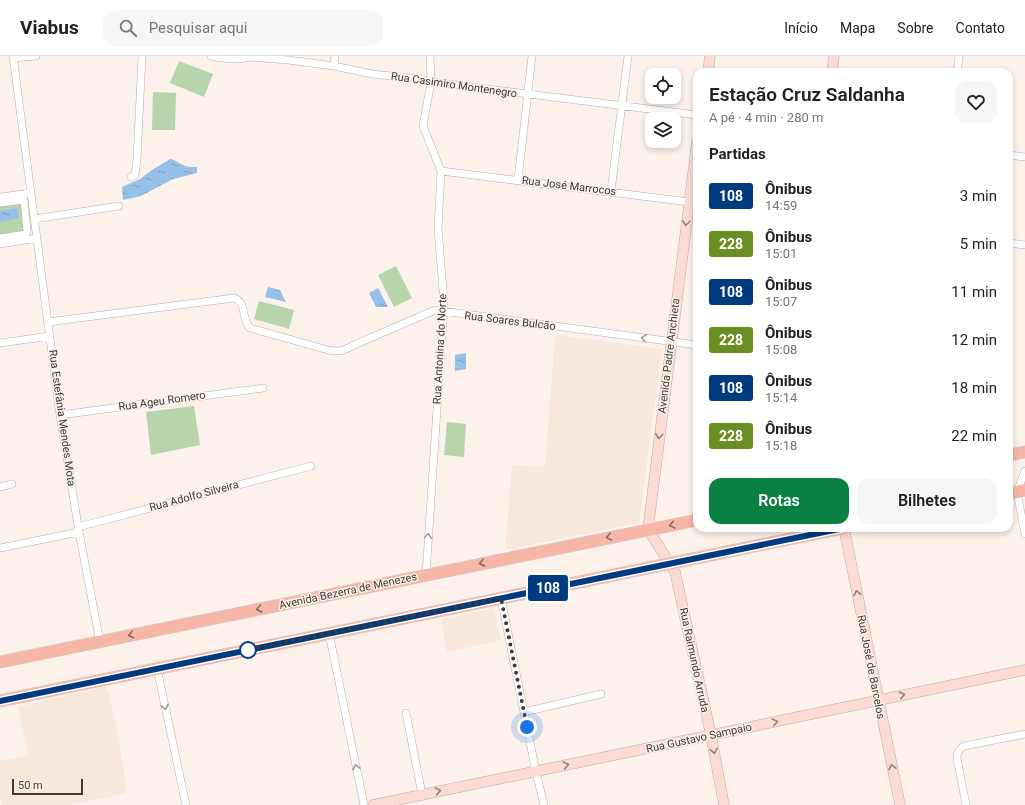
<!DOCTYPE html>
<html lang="pt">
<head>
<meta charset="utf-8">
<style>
  body { margin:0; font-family:Roboto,sans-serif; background:#f6f6f6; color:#202124; height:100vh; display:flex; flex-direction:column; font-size:15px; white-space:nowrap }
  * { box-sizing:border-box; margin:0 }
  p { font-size:13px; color:#757577 }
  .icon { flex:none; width:22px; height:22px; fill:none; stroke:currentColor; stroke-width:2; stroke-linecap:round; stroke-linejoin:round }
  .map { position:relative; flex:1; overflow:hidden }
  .side { position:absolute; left:693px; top:12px; width:320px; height:464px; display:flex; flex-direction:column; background:#fff; border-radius:12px; box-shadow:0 2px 6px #0003 }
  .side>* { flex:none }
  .badge { padding:0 8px; border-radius:3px; font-size:14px; line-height:26px }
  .controls { position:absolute; left:645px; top:12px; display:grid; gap:8px }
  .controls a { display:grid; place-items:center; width:36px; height:36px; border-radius:8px; background:#fff; box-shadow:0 2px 6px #0003; font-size:20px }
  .scale { position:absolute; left:12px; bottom:10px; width:71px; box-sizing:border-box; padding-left:4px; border:2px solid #3d3936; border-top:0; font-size:11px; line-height:14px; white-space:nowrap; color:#3d3936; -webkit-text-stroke:3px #fcf2eb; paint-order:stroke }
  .you { position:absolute; width:20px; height:20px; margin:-10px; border:3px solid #fff; border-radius:50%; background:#1a73e8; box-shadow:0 0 0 6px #1a73e833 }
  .map>.badge { position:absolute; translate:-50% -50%; box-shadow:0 0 0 2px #fff }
  h2 { padding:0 16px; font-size:15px; line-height:36px }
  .round { display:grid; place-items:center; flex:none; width:42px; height:42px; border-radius:12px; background:#f6f6f6 }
  .headline { display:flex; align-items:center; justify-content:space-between; height:68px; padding:0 16px }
  h1 { font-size:19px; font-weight:600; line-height:30px }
  .button { display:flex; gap:8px; margin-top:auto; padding:8px 16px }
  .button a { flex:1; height:46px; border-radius:12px; background:#0b8043; color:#fff; font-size:16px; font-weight:600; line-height:46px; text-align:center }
  .button a+a { background:#f6f6f6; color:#202124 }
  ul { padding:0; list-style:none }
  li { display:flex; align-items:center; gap:12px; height:48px; padding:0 16px }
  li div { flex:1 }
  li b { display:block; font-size:15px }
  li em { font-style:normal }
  li .badge { min-width:44px; font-weight:700; text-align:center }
  header { display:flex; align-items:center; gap:24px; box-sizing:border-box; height:56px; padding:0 20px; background:#fff; border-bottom:1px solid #e0e0e0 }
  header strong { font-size:19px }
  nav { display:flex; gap:22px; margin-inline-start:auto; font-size:14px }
  .search { width:280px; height:36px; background:#f6f6f6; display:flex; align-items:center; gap:10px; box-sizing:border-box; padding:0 14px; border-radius:12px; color:#757577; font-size:15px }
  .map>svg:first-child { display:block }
  .built { fill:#f8e7db }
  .park { fill:#b7d4ad }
  .water { fill:url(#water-ripples) }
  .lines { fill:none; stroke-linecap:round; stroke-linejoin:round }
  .street-casing { stroke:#b7aea7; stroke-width:8 }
  .secondary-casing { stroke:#b7aea7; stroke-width:11 }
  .primary-casing { stroke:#d4d3d3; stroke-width:13 }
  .street { stroke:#fff; stroke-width:7 }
  .secondary { stroke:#fbdbd4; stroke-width:10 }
  .primary { stroke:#f7b7a8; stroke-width:12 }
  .oneway { stroke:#92827d }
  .oneway2 { stroke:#9e9c9a }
  .oneway3 { stroke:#876b64 }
  .line-casing { stroke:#fff; stroke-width:9 }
  .line { stroke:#003b80; stroke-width:6 }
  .walk { stroke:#3d3936; stroke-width:4; stroke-dasharray:0 7.2 }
  .stop-dot { fill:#fff; stroke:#003b80; stroke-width:2 }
  .labels { text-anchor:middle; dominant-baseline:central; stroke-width:3; stroke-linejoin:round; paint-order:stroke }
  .street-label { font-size:11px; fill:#3d3936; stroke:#fcf2eb }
</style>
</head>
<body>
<header>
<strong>Viabus</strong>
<div class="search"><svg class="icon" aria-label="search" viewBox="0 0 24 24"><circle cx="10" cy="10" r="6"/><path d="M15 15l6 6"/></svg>Pesquisar aqui</div>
<nav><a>Início</a><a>Mapa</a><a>Sobre</a><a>Contato</a></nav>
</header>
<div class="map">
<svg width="1025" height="749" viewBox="0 0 1025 749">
  <defs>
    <pattern id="water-ripples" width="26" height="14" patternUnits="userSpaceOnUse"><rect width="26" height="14" fill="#96c0ea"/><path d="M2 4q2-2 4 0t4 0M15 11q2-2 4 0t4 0" fill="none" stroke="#7c9dbe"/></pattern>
  </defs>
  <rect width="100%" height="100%" fill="#fcf2eb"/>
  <!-- built -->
  <path class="built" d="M555 279 662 293 639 467 505 494 512 409 545 411Z
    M494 552 501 584 447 596 441 563Z
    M104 631 108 634 119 683 127 737 69 749H2L0 738V705L28 699 18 651Z"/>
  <!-- park -->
  <path class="park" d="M179 5 213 18 204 41 170 27Z
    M153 36 176 37 175 74H152Z
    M24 144 27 175 0 182V147Z
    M396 210 412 242 394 251 378 219Z
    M259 245 294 254 289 273 254 263Z
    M194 350 200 389 151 399 146 356Z
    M447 366 466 368 464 401 444 399Z"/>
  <!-- water -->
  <path class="water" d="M170 103C176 104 178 107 183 109 187 111 192 111 197 111V117L173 123 141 140 123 144 122 131 140 123 152 114Z
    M17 152 19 162 0 166V155Z
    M268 231 280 234 286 246 265 241Z
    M378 232 388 251H376L369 237Z
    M466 297V313L455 315V299Z"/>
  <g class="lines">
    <defs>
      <path id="street" d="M13 0 60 359 79 476 100 586
        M211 0 221 2 236 3 252 1 288 4 334 10 372 18 420 23 431 26 697 59
        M13 2 36 0
        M334 10 335 0
        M957 16 959 0
        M1009 99 1025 101
        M441 115 697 147
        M131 121 135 119 137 104 142 0
        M518 124 532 0
        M611 135 628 0
        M0 141 31 137
        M0 147 24 144 27 175 26 178 0 182
        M34 163 119 150
        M1009 187 1025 189
        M0 188 37 182
        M48 266 234 242C247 246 241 263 250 272L328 294C340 296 343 295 354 289L435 254 697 289
        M0 287 50 280
        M60 359 263 332
        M1025 415 1017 436 1025 478
        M0 431 12 428
        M78 471 311 410
        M0 492 79 476
        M426 519 444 247 438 172 441 115 423 70 431 26 430 0
        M501 542 536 716 544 749
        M329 577 364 749
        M157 612 186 749
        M524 656 601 638
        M406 657 422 738
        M966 749 957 702C957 696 959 693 964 690L1025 678"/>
      <path id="secondary" d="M708 16 710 0
        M832 16 834 0
        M697 86 648 473 675 516 711 679 724 749
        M844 472 900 749
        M373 749 1025 614"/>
      <path id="primary" d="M1009 399 1025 396
        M1009 438 1025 434
        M0 606 697 464
        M0 645 843 472"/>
    </defs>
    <!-- street casing -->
    <use href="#street" class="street-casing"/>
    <!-- secondary casing -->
    <use href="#secondary" class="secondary-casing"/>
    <!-- primary casing -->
    <use href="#primary" class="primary-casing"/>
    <!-- street -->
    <use href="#street" class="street"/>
    <!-- secondary -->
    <use href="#secondary" class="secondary"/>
    <!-- primary -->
    <use href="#primary" class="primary"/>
  </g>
  <!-- one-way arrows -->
  <defs><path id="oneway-chevron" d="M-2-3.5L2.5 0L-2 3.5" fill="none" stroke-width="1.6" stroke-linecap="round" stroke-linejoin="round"/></defs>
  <g class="oneway">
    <use href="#oneway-chevron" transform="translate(686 167) rotate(97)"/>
    <use href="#oneway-chevron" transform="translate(659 380) rotate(97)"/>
    <use href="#oneway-chevron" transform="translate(857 537) rotate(-101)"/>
    <use href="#oneway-chevron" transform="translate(902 639) rotate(-12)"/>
    <use href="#oneway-chevron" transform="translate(775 666) rotate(-12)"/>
    <use href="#oneway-chevron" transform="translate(714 695) rotate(80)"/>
    <use href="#oneway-chevron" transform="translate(566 709) rotate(-12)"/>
    <use href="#oneway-chevron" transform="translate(892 711) rotate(-102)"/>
    <use href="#oneway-chevron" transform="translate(438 735) rotate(-11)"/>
  </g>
  <g class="oneway2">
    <use href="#oneway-chevron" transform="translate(644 282) rotate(-173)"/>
    <use href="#oneway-chevron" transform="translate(428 480) rotate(-86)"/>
    <use href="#oneway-chevron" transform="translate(165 651) rotate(78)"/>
    <use href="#oneway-chevron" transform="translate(356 711) rotate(-102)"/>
  </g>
  <g class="oneway3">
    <use href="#oneway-chevron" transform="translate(672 469) rotate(169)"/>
    <use href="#oneway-chevron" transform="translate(609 481) rotate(168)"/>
    <use href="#oneway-chevron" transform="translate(482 507) rotate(168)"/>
    <use href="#oneway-chevron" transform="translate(259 553) rotate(168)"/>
    <use href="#oneway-chevron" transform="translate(131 579) rotate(168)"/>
  </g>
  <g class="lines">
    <defs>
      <path id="line" d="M0 645 844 472"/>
    </defs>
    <!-- line casing -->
    <use href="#line" class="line-casing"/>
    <!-- line -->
    <use href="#line" class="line"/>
    <!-- walk -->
    <path class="walk" d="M248 594H246L501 542 527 671"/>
  </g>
  <!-- markers -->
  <circle class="stop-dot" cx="248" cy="594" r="8"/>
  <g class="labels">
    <!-- street labels -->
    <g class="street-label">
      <text transform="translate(454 29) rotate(8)">Rua Casimiro Montenegro</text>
      <text transform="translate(569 130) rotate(7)">Rua José Marrocos</text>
      <text transform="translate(510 265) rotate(7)">Rua Soares Bulcão</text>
      <text transform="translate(440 293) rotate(-87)">Rua Antonina do Norte</text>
      <text transform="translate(669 300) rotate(-83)">Avenida Padre Anchieta</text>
      <text transform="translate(162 345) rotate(-8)">Rua Ageu Romero</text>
      <text transform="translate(62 362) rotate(82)">Rua Estefânia Mendes Mota</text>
      <text transform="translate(194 440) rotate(-15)">Rua Adolfo Silveira</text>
      <text transform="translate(348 535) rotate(-12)">Avenida Bezerra de Menezes</text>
      <text transform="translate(694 604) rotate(78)">Rua Raimundo Arruda</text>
      <text transform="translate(871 611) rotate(79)">Rua José de Barcelos</text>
      <text transform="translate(699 682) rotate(-12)">Rua Gustavo Sampaio</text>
    </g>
  </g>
</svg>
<div class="controls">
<a><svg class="icon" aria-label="locate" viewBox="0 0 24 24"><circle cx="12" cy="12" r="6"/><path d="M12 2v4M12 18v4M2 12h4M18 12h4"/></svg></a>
<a><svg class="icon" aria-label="layers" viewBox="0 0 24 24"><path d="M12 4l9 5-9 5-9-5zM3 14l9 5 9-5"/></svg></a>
</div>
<div class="scale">50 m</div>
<div class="you" style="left:527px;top:671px"></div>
<b class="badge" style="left:548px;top:532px;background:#003b80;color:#fff">108</b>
<section class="side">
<div class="headline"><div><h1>Estação Cruz Saldanha</h1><p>A pé · 4 min · 280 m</p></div><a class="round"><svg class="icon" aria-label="heart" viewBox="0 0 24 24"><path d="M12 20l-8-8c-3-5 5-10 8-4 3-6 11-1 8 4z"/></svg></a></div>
<h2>Partidas</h2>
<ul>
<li><span class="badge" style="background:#003b80;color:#fff">108</span><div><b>Ônibus</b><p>14:59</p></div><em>3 min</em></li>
<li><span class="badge" style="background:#6b8e23;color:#fff">228</span><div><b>Ônibus</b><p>15:01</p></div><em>5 min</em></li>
<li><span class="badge" style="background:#003b80;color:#fff">108</span><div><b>Ônibus</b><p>15:07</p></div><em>11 min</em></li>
<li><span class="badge" style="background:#6b8e23;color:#fff">228</span><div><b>Ônibus</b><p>15:08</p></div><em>12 min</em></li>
<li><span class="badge" style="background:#003b80;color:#fff">108</span><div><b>Ônibus</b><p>15:14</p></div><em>18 min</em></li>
<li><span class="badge" style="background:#6b8e23;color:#fff">228</span><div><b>Ônibus</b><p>15:18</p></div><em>22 min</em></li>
</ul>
<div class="button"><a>Rotas</a><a>Bilhetes</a></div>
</section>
</div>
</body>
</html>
